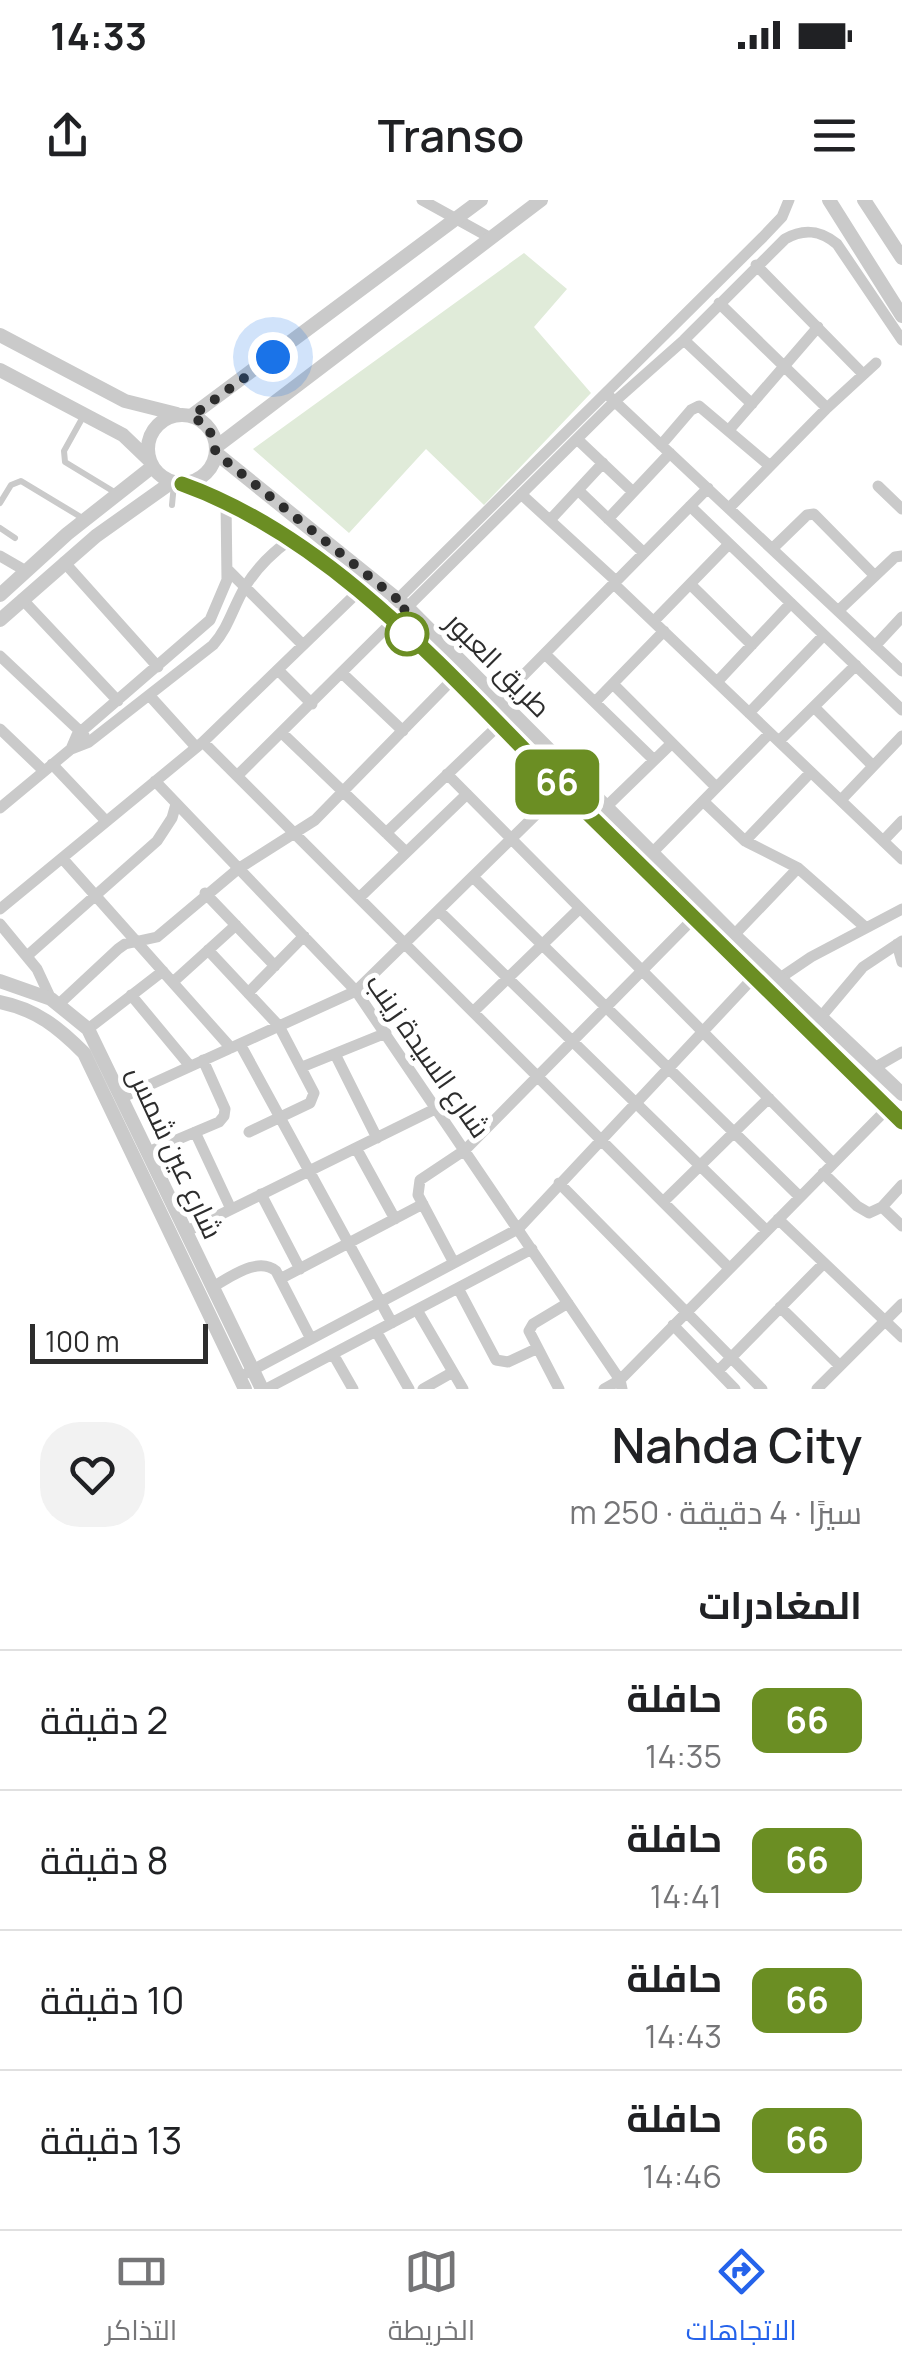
<!DOCTYPE html>
<html lang="ar">
<head>
<meta charset="utf-8">
<style>
  body { margin:0; font-family:Manrope,Cairo,sans-serif; background:#f2f2f2; color:#202124; direction:rtl; height:100vh; display:flex; flex-direction:column; font-size:38px; white-space:nowrap }
  * { box-sizing:border-box; margin:0 }
  p { font-size:32px; color:#757577 }
  .icon { flex:none; width:55px; height:55px; fill:none; stroke:currentColor; stroke-width:2; stroke-linecap:round; stroke-linejoin:round }
  .map { position:relative; height:1189px; overflow:hidden; direction:ltr }
  .side { display:flex; flex-direction:column; background:#fff; flex:1 }
  .side>* { flex:none }
  .badge { padding:0 20px; border-radius:15px; font-size:35px; line-height:65px }
  .scale { position:absolute; left:30px; bottom:25px; width:178px; box-sizing:border-box; padding-left:10px; border:5px solid #2d2d2d; border-top:0; font-size:28px; line-height:35px; white-space:nowrap; color:#2d2d2d; -webkit-text-stroke:8px #fff; paint-order:stroke }
  .you { position:absolute; width:50px; height:50px; margin:-25px; border:8px solid #fff; border-radius:50%; background:#1a73e8; box-shadow:0 0 0 15px #1a73e833 }
  .map>.badge { position:absolute; translate:-50% -50%; box-shadow:0 0 0 5px #fff }
  h2 { padding:0 40px; font-size:38px; line-height:90px }
  .round { display:grid; place-items:center; flex:none; width:105px; height:105px; border-radius:40px; background:#f2f2f2 }
  .head { display:flex; align-items:center; justify-content:space-between; height:170px; padding:0 40px }
  h1 { font-size:48px; font-weight:600; line-height:75px }
  ul { padding:0; list-style:none }
  li { display:flex; align-items:center; gap:30px; height:140px; padding:0 40px; border-top:2px solid #e0e0e0 }
  li div { flex:1 }
  li b { display:block; font-size:38px }
  li em { font-style:normal }
  li .badge { min-width:110px; font-weight:700; text-align:center }
  .status { display:flex; justify-content:space-between; align-items:center; height:70px; padding:0 50px; background:#fff; direction:ltr }
  .status svg { height:28px; fill:currentColor }
  header { display:flex; justify-content:space-between; align-items:center; height:130px; padding:0 40px; background:#fff; font-size:45px; font-weight:600 }
  .tabs { display:flex; justify-content:space-around; align-items:center; height:140px; border-top:2px solid #e0e0e0; background:#fff; font-size:28px; color:#757577 }
  .tabs a { display:grid; justify-items:center; gap:5px }
  .tabs .selected { color:#2563eb }
  .map>svg:first-child { display:block }
  .green { fill:#e0ebd9 }
  .lines { fill:none; stroke-linecap:round; stroke-linejoin:round }
  .service { stroke:#cacaca; stroke-width:6 }
  .minor { stroke:#cacaca; stroke-width:11 }
  .tertiary { stroke:#cacaca; stroke-width:14 }
  .line-casing { stroke:#fff; stroke-width:22 }
  .line { stroke:#6b8e23; stroke-width:15 }
  .walk { stroke:#2d2d2d; stroke-width:10; stroke-dasharray:0 18 }
  .stop-dot { fill:#fff; stroke:#6b8e23; stroke-width:5 }
  .labels { text-anchor:middle; dominant-baseline:central; stroke-width:10; stroke-linejoin:round; paint-order:stroke }
  .street-label { font-size:28px; fill:#2d2d2d; stroke:#fff }
</style>
</head>
<body>
<div class="status"><b>14:33</b><svg viewBox="0 0 49 12"><path d="M0 12V9h3v3zM5 12V6h3v6zM10 12V3h3v9zM15 12V0h3v12zM26 1h20v11H26zM47 4h2v5h-2z"/></svg></div>
<header><svg class="icon" aria-label="menu" viewBox="0 0 24 24"><path d="M4 6h16M4 12h16M4 18h16"/></svg>Transo<svg class="icon" aria-label="share" viewBox="0 0 24 24"><path d="M12 15V3M7 8l5-5 5 5M5 13v7h14v-7"/></svg></header>
<div class="map">
<svg width="902" height="1189" viewBox="0 0 902 1189">
  <rect width="100%" height="100%" fill="#fff"/>
  <!-- green -->
  <path class="green" d="M524 53 567 89 534 127 591 193 484 305 426 249 349 333 253 249Z"/>
  <g class="lines">
    <!-- service -->
    <path class="service" d="M84 215 64 251 65 262 116 293
      M0 303 11 285 21 281 84 319
      M172 305 174 284
      M0 328 15 338"/>
    <!-- minor -->
    <path class="minor" d="M422 0 489 37
      M756 65 863 174
      M719 103 827 208
      M684 140 752 204
      M610 197 902 471
      M729 230 818 127
      M577 239 633 292
      M661 245 691 210 699 206 770 266
      M878 286 902 309
      M578 290 644 353
      M521 294 616 381
      M690 306 902 510
      M729 308 827 208 876 163
      M608 319 670 253
      M550 320 603 263
      M772 349 807 315 814 314 875 376
      M0 356 26 371
      M64 362 158 467
      M227 369 303 445
      M614 384 902 659
      M690 384 752 445
      M22 399 118 501
      M838 411 895 357 902 356
      M384 413 763 37 782 17 789 0
      M654 421 729 344
      M875 446 902 417
      M545 454 654 560
      M0 456 84 535
      M278 470 312 504
      M343 474 403 531
      M717 482 791 403
      M613 484 716 587
      M149 495 196 547
      M499 500 708 288
      M595 502 664 431
      M814 507 873 566
      M749 513 824 435
      M0 529 44 571
      M282 533 406 652
      M779 541 856 465
      M203 542 729 1068
      M71 549 77 535 210 420 227 380 226 301
      M52 564 106 621
      M447 574 833 963
      M237 576 614 202 684 140 785 39C804 28 820 30 837 44L902 140
      M155 581 356 791 620 1180 622 1189
      M841 600 902 536
      M703 601 745 641 798 668 865 727
      M606 607 672 543
      M0 608 71 549 89 542 213 445C229 427 233 407 245 387 257 367 273 352 291 339
      M386 633 499 525
      M745 641 811 572
      M883 641 902 621
      M652 653 770 533
      M62 658 231 848
      M473 677 800 997
      M205 693 275 766
      M359 698 467 594
      M0 709 203 542 358 392
      M439 711 767 1031
      M0 724 37 769 51 799
      M734 735 798 668
      M897 744 902 762
      M208 750 279 826 314 893 310 903 249 932
      M27 756 157 641 172 618 176 604
      M780 778 811 757 902 709
      M173 782 236 725
      M248 793 304 736
      M131 795 190 866
      M59 804 118 749 125 744 157 737 238 669 315 620 453 479
      M473 812 580 708
      M820 818 863 767 902 741
      M88 829 163 771
      M240 844 392 1123
      M335 854 377 938
      M302 867 386 833
      M874 868 902 852
      M123 897 356 791 563 588
      M195 932 231 1009
      M356 948 395 1019
      M148 952 219 922 224 916 225 909 203 860
      M823 973 857 1006 869 1013 882 1007 902 985
      M559 983 762 1189
      M261 994 300 1069
      M663 1002 769 898
      M882 1007 902 1026
      M778 1019 902 1137
      M185 1032 437 908
      M454 1063 418 995 420 980 465 950 694 718
      M280 1079 423 1004
      M212 1087C231 1077 258 1056 276 1071L311 1139
      M458 1088 496 1160 508 1162 536 1149
      M780 1107 840 1166
      M417 1110 463 1189
      M673 1125 735 1189
      M376 1131 409 1189
      M333 1154 353 1189
      M718 1171 824 1063
      M247 1173 518 1029 754 777
      M266 1189 532 1049
      M423 1189 453 1172
      M559 1189 529 1131 533 1124 568 1103
      M604 1189 620 1180 888 908
      M817 1189 902 1104"/>
    <!-- tertiary -->
    <path class="tertiary" d="M829 0 902 116
      M864 0 902 58
      M0 135 125 201 177 214
      M0 170 123 235 148 259
      M148 249a34 34 0 1 1 68 0a34 34 0 1 1-68 0Z
      M191 216 481 0
      M216 247 541 0
      M216 253 407 407 734 735 902 894
      M181 284C336 340 454 480 568 593 679 703 790 813 902 922
      M0 395 67 334 152 267
      M0 420 96 336 172 282
      M0 781 51 799 88 829 262 1189
      M0 802C36 809 59 828 84 853L245 1189"/>
  </g>
  <g class="lines">
    <defs>
      <path id="line" d="M182 284C333 338 450 476 562 588 675 700 789 810 902 922"/>
    </defs>
    <!-- line casing -->
    <use href="#line" class="line-casing"/>
    <!-- line -->
    <use href="#line" class="line"/>
    <!-- walk -->
    <path class="walk" d="M273 157 192 216 209 228 216 253 407 407 393 421 415 442 407 434"/>
  </g>
  <!-- markers -->
  <circle class="stop-dot" cx="407" cy="434" r="20"/>
  <g class="labels">
    <!-- street labels -->
    <g class="street-label">
      <text transform="translate(499 464) rotate(45)">طريق العبور</text>
      <text transform="translate(429 855) rotate(55)">شارع السيدة زينب</text>
      <text transform="translate(176 952) rotate(65)">شارع عين شمس</text>
    </g>
  </g>
</svg>
<div class="scale">100 m</div>
<div class="you" style="left:273px;top:157px"></div>
<b class="badge" style="left:557px;top:582px;background:#6b8e23;color:#fff">66</b>
</div>
<section class="side">
<div class="head"><div><h1>Nahda City</h1><p>سيرًا · 4 دقيقة · 250 m</p></div><a class="round"><svg class="icon" aria-label="heart" viewBox="0 0 24 24"><path d="M12 20l-8-8c-3-5 5-10 8-4 3-6 11-1 8 4z"/></svg></a></div>
<h2>المغادرات</h2>
<ul>
<li><span class="badge" style="background:#6b8e23;color:#fff">66</span><div><b>حافلة</b><p>14:35</p></div><em>2 دقيقة</em></li>
<li><span class="badge" style="background:#6b8e23;color:#fff">66</span><div><b>حافلة</b><p>14:41</p></div><em>8 دقيقة</em></li>
<li><span class="badge" style="background:#6b8e23;color:#fff">66</span><div><b>حافلة</b><p>14:43</p></div><em>10 دقيقة</em></li>
<li><span class="badge" style="background:#6b8e23;color:#fff">66</span><div><b>حافلة</b><p>14:46</p></div><em>13 دقيقة</em></li>
</ul>
</section>
<nav class="tabs">
<a class="selected"><svg class="icon" aria-label="directions" viewBox="0 0 24 24"><path d="M12 3l9 9-9 9-9-9zM9 14v-3h6M13 9l2 2-2 2"/></svg>الاتجاهات</a>
<a><svg class="icon" aria-label="map" viewBox="0 0 24 24"><path d="M3 6l6-2 6 2 6-2v14l-6 2-6-2-6 2zM9 4v14M15 6v14"/></svg>الخريطة</a>
<a><svg class="icon" aria-label="tickets" viewBox="0 0 24 24"><path d="M3 7h18v10H3zM15 7v10"/></svg>التذاكر</a>
</nav>
</body>
</html>
